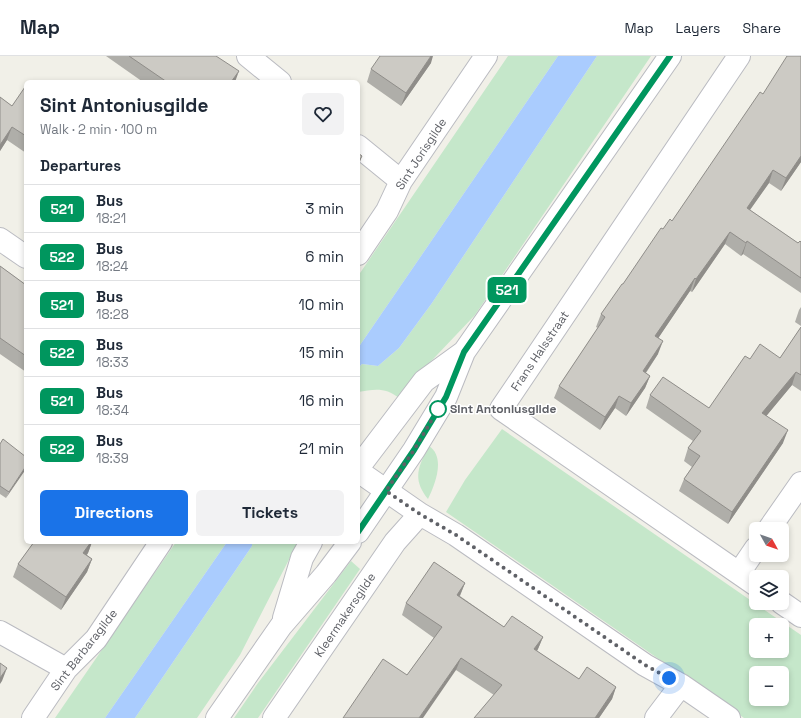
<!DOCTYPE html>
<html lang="en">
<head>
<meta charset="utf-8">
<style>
  body { margin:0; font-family:"Space Grotesk",sans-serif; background:#f2f2f3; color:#1f2937; height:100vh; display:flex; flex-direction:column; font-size:15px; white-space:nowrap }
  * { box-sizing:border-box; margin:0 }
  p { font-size:13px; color:#747a83 }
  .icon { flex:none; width:22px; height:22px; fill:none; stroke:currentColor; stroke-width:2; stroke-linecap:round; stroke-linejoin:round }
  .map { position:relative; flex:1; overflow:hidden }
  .sheet { position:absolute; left:24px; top:24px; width:336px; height:464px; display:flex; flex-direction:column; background:#fff; border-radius:6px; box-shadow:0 2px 6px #0003 }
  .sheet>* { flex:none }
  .badge { padding:0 8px; border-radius:6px; font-size:14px; line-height:26px }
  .needle { width:26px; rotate:130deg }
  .fabs { position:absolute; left:749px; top:466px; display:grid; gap:8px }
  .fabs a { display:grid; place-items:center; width:40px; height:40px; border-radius:6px; background:#fff; box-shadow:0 2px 6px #0003; font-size:20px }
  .you { position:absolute; width:20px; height:20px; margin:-10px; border:3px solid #fff; border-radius:50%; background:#1a73e8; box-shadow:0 0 0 6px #1a73e833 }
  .map>.badge { position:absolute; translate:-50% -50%; box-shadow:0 0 0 2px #fff }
  h2 { padding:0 16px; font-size:15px; line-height:36px }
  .round { display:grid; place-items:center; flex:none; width:42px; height:42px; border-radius:6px; background:#f2f2f3 }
  .head { display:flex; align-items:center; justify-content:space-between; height:68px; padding:0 16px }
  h1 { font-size:19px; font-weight:700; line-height:30px }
  .button { display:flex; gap:8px; margin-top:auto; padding:8px 16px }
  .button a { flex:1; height:46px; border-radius:6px; background:#1a73e8; color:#fff; font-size:16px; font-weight:700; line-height:46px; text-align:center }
  .button a+a { background:#f2f2f3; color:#1f2937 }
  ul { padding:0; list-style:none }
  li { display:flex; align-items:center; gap:12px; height:48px; padding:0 16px; border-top:1px solid #e0e1e3 }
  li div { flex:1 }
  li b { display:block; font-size:15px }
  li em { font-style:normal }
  li .badge { min-width:44px; font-weight:700; text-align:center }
  header { display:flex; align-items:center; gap:24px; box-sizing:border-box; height:56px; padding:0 20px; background:#fff; border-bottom:1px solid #e0e1e3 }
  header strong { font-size:19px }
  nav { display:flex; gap:22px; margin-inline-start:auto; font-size:14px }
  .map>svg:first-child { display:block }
  .green { fill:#c5e7ca; fill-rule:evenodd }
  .water { fill:#aaccfe }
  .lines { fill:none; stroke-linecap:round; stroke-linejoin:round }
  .minor-casing { stroke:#babbc1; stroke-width:24 }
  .tertiary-casing { stroke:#babbc1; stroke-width:24 }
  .minor { stroke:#fff; stroke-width:22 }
  .tertiary { stroke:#fff; stroke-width:22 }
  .wall { fill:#afaea9 }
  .shaded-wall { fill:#8f8d89 }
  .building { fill:#cccac4; stroke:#8f8d89 }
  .line-casing { stroke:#fff; stroke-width:9 }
  .line { stroke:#00965e; stroke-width:6 }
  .walk { stroke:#5f6167; stroke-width:4; stroke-dasharray:0 7.2 }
  .stop-dot { fill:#fff; stroke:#00965e; stroke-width:2 }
  .labels { text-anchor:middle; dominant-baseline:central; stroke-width:3; stroke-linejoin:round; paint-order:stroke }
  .street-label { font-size:12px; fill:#5f6167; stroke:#fff }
  .stop-label { font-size:12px; font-weight:bold; fill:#5f6167; stroke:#fff; text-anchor:start }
</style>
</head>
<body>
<header>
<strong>Map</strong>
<nav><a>Map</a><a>Layers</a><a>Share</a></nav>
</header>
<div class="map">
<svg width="801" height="662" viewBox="0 0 801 662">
  <rect width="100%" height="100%" fill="#f1f0e8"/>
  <!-- green -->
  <path class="green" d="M508 0H558L358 292V220Z
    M597 0H651L475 259 418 319 399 342C386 331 374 333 358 336V312L362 308 378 310 399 292 432 247Z
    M502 373 801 579V662H744L446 456 465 424ZM756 569H782V595H756ZM756 617H782V643H756Z
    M429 390C446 401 435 429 428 443 412 423 418 411 429 390Z
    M176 486H227L105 662H55Z
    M252 486H298L240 599 197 662H135L252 490Z
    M351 505 360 513 258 662H234L258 627Z"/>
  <!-- water -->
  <path class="water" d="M558 0H597L432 247 399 292 378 310 362 308 358 312V292Z
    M227 486H252V490L135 662H105Z"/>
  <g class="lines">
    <defs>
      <path id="minor" d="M248 0 280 26
        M739 0 501 353 756 529
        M358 90 401 125
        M0 183 26 201
        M358 198 387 155 401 125 486 0
        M358 415 420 458 456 479 645 609 681 629 729 662
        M769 473 801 427
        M739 517 756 492
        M782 547 801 560
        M0 576 66 613
        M33 662 66 613 96 583 161 486
        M274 662 395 486 420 458
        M656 662 681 629"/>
      <path id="tertiary" d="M358 412 424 325 464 296
        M358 476 414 394 446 341 464 296 670 0
        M284 562 302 502 311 486
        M217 662 281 570 326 518 350 486"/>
    </defs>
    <!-- minor casing -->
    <use href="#minor" class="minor-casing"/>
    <!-- tertiary casing -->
    <use href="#tertiary" class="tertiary-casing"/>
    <!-- minor -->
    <use href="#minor" class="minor"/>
    <!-- tertiary -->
    <use href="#tertiary" class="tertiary"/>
  </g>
  <!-- wall -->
  <path class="wall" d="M106 0H216L235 26H143Z
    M801 0V106L781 135 769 127 750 154 798 187 801 186V237L743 198 741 200 725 188 692 236 690 235 658 282V298L646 317 650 320 645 332 626 360 615 352 600 374 554 342 559 330 598 272 596 271 601 258 623 228 663 173 672 165 763 38Z
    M431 7 401 50 367 26 371 13Z
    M26 31V97L7 84 0 95V41L12 50Z
    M0 210 26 229V316L0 298Z
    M801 251V270L795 266 799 254Z
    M801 271V335L792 329 766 360 783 387 728 468 679 435 684 423 692 411 684 405 688 392 693 385 646 352 650 339 709 352 750 303 780 302Z
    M0 388 26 401 6 442 0 438Z
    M34 486H92L88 497 87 499 92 503 87 516 61 554 13 521 18 508Z
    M465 527 460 540 504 571 543 581 537 595 579 623 616 631 612 643 599 662H474L494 639 456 614 407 619 434 582 402 559 406 547Z"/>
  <!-- shaded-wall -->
  <path class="shaded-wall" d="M431 0H433L431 7 401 50 406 37Z
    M239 15 235 26H231Z
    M12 71 7 84 0 95V89Z
    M362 100 358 112V107Z
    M801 100V106L781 135 786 122Z
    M773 114 769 127 742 165 747 152Z
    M730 176 725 188 692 236 696 223Z
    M747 185 743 198 741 200 746 187Z
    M695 222 690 235 651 293 655 280Z
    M663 285 658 298 638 328 643 315Z
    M796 316 792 329 758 370 762 357Z
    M650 320 645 332 626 360 631 347Z
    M619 340 615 352 600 374 605 361Z
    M788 374 783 387 728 468 732 456Z
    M26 410V413L6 442 9 436Z
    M91 486H92L88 497 78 509 83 497Z
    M92 503 87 516 61 554 66 541Z
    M465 527 460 539 452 551 457 539Z
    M543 581 538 593 530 606 534 593Z
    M461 602 456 614 423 662H419Z
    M7 612 2 625 0 628V622Z
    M616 631 612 643 599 662H595Z"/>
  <!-- building -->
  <path class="building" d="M129 0H216L239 15 231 26H167Z
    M380 0H431L406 37 371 13Z
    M787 0H801V100L786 122 773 114 747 152 798 187 800 185 801 186V222L747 185 746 187 730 176 696 223 695 222 655 280 663 285 643 315 650 320 631 347 619 340 605 361 559 330 605 261 601 258 622 228H623L661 172 663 173 670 163 672 165 760 36 763 38Z
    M25 31H26V80L12 71 0 89V41L12 50Z
    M358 97 362 100 358 107Z
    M0 210 26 229V300L0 282Z
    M801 271V319L796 316 762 357 788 374 732 456 684 423 700 400 688 392 701 375 650 339 663 321 709 352 745 300 750 303 760 288 780 302Z
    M3 383 26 401V410L9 436 0 430V388Z
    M34 486H91L83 497 92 503 66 541 18 508Z
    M434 506 465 527 457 539 504 571 512 560 543 581 534 593 579 623 587 611 616 631 595 662H474L502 629 461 602 419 662H343L383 603 407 619 442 571 406 547Z
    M0 607 7 612 0 622Z"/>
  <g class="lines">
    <defs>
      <path id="line" d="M358 476 414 394 446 341 464 296 670 0"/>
    </defs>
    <!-- line casing -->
    <use href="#line" class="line-casing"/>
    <!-- line -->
    <use href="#line" class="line"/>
    <!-- walk -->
    <path class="walk" d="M438 353 440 350 414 394 386 435 420 458 456 479 645 609 669 622"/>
  </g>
  <!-- markers -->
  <circle class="stop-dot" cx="438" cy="353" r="8"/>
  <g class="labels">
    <!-- street labels -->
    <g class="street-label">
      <text transform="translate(421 98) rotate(-57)">Sint Jorisgilde</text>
      <text transform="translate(540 295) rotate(-56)">Frans Halsstraat</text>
      <text transform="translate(345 559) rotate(-56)">Kleermakersgilde</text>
      <text transform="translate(84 594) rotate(-52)">Sint Barbaragilde</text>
    </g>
    <!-- stop labels -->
    <g class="stop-label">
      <text x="450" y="353">Sint Antoniusgilde</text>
    </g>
  </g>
</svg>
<div class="fabs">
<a><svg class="needle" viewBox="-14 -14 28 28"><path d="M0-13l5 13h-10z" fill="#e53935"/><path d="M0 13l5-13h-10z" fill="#747a83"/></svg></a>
<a><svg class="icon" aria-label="layers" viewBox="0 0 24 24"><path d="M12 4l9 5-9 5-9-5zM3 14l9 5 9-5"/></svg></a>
<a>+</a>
<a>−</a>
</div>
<div class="you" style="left:669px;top:622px"></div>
<b class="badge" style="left:507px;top:234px;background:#00965e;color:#fff">521</b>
<section class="sheet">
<div class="head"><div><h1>Sint Antoniusgilde</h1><p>Walk · 2 min · 100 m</p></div><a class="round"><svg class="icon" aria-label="heart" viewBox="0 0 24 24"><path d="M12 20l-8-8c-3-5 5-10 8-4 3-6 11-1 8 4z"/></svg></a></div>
<h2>Departures</h2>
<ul>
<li><span class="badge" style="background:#00965e;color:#fff">521</span><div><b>Bus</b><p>18:21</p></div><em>3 min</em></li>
<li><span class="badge" style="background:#00965e;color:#fff">522</span><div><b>Bus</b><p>18:24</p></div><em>6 min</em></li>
<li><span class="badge" style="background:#00965e;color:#fff">521</span><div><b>Bus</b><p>18:28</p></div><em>10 min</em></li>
<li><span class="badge" style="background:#00965e;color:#fff">522</span><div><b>Bus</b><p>18:33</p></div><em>15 min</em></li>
<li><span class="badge" style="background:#00965e;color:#fff">521</span><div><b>Bus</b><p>18:34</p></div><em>16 min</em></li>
<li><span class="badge" style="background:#00965e;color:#fff">522</span><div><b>Bus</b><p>18:39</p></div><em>21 min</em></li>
</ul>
<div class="button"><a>Directions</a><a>Tickets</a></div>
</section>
</div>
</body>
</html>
